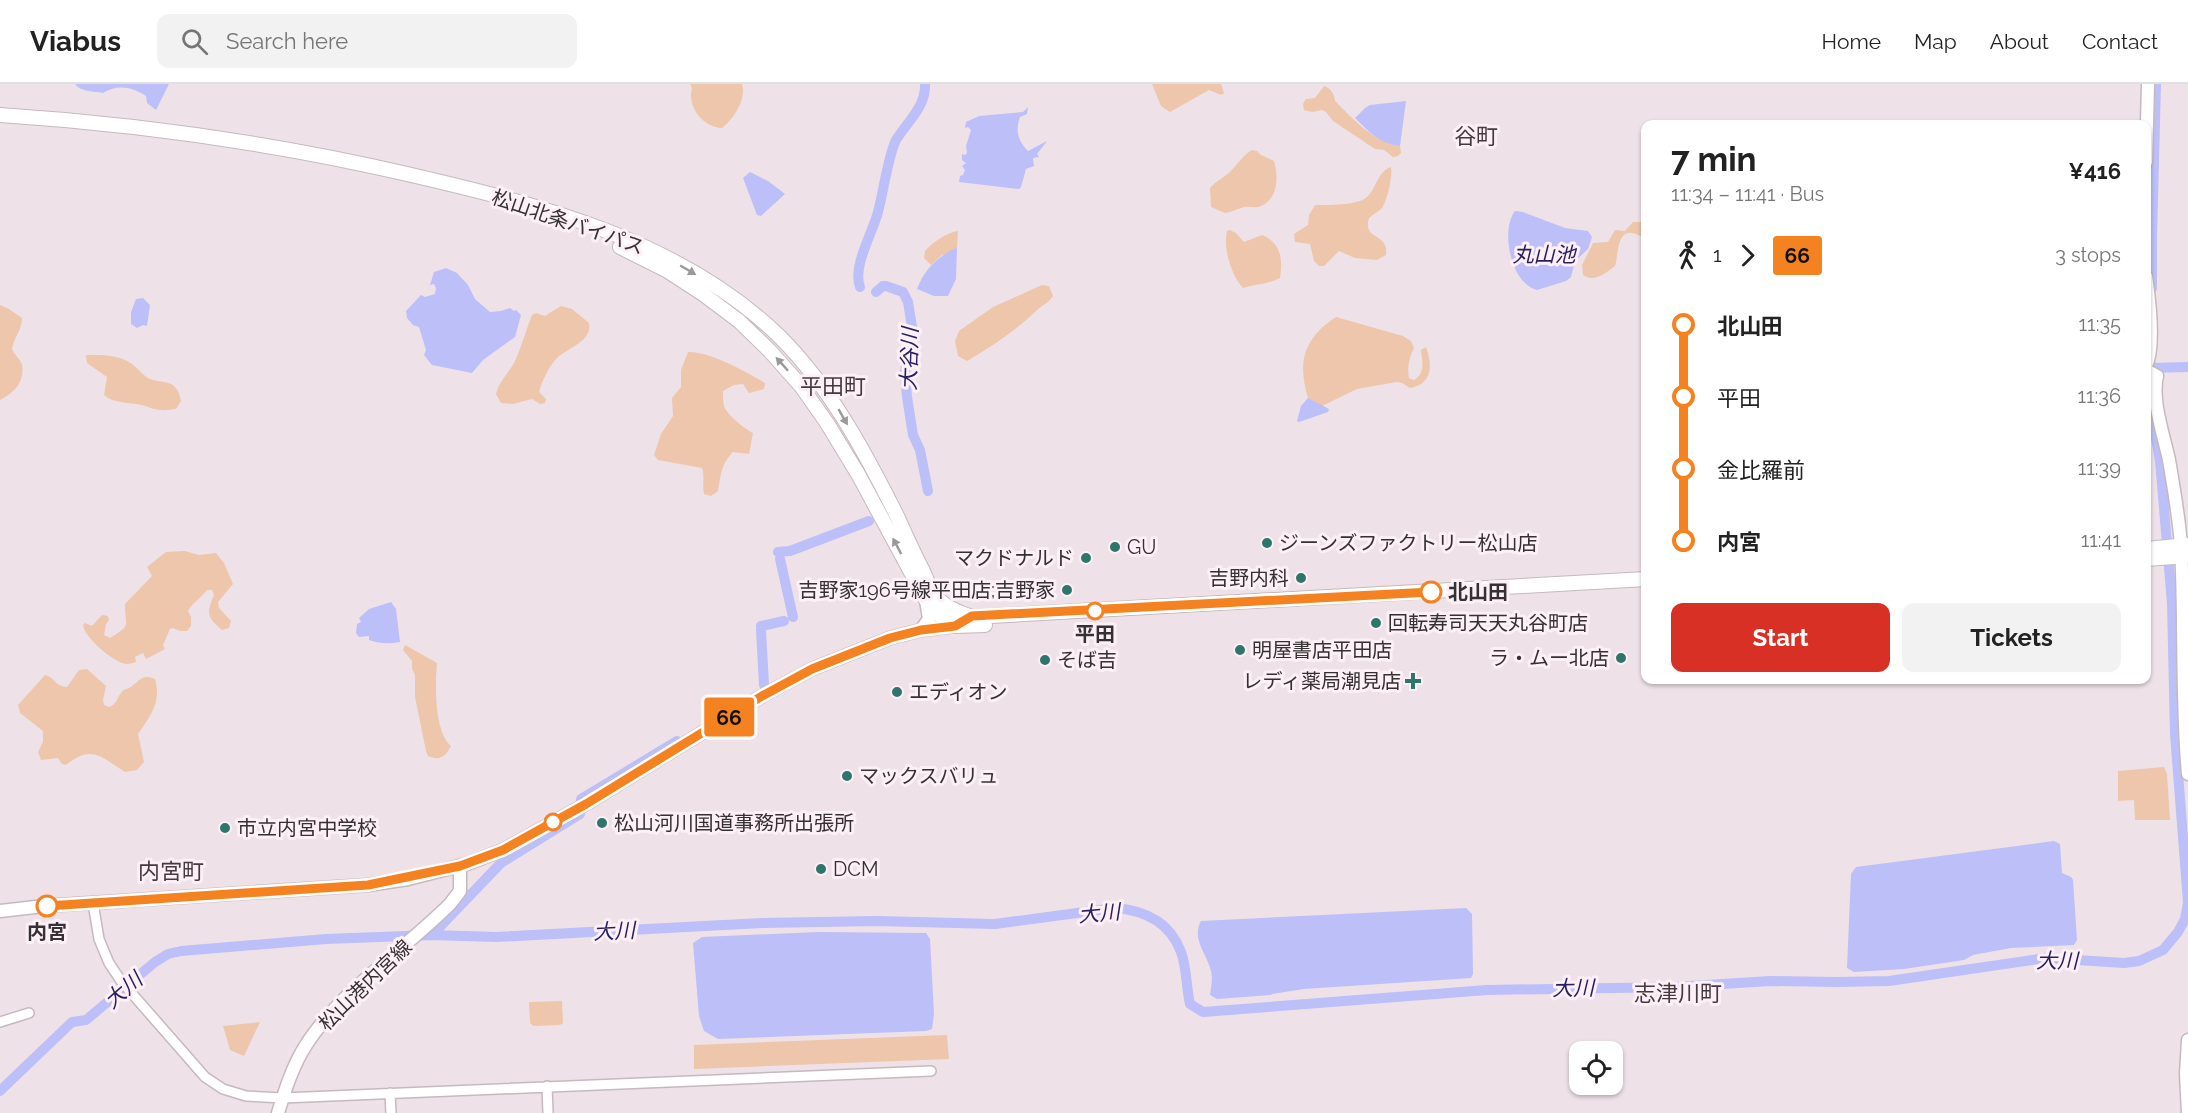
<!DOCTYPE html>
<html lang="en">
<head>
<meta charset="utf-8">
<style>
  body { margin:0; font-family:Raleway,"Noto Sans JP",sans-serif; background:#f2f2f2; color:#222; height:100vh; display:flex; flex-direction:column; font-size:22px; white-space:nowrap }
  * { box-sizing:border-box; margin:0 }
  p { font-size:20px; color:#767676 }
  .icon { flex:none; width:33px; height:33px; fill:none; stroke:currentColor; stroke-width:2; stroke-linecap:round; stroke-linejoin:round }
  .map { position:relative; flex:1; overflow:hidden }
  .sheet { position:absolute; left:1641px; top:36px; width:510px; height:564px; display:flex; flex-direction:column; background:#fff; border-radius:12px; box-shadow:0 2px 4px #0004 }
  .sheet>* { flex:none }
  .badge { padding:0 12px; border-radius:4px; font-size:21px; line-height:39px }
  .fabs { position:absolute; left:1569px; top:957px; display:grid; gap:12px }
  .fabs a { display:grid; place-items:center; width:54px; height:54px; border-radius:12px; background:#fff; box-shadow:0 2px 4px #0004; font-size:30px }
  .map>.badge { position:absolute; translate:-50% -50%; box-shadow:0 0 0 3px #fff }
  .legs { display:flex; align-items:center; gap:9px; height:66px; padding:0 30px; font-size:20px }
  .legs p { margin-inline-start:auto }
  .headline { display:flex; align-items:center; justify-content:space-between; height:102px; padding:0 30px }
  h1 { font-size:33px; font-weight:700; line-height:45px }
  .action { display:flex; gap:12px; margin-top:auto; padding:12px 30px }
  .action a { flex:1; height:69px; border-radius:12px; background:#d93025; color:#fff; font-size:24px; font-weight:700; line-height:69px; text-align:center }
  .action a+a { background:#f2f2f2; color:#222 }
  ul { padding:0 30px; list-style:none }
  li { display:flex; align-items:center; gap:21px; height:72px; font-size:22px }
  li i { display:grid; place-items:center; width:9px; height:100%; margin:0 8px; background:currentColor }
  li i::after { content:''; width:15px; height:15px; margin:-8px; border:4px solid; border-radius:50%; background:#fff }
  li p { margin-inline-start:auto }
  li:first-child i { background:linear-gradient(#0000 50%,currentColor 0) }
  li:last-child i { background:linear-gradient(currentColor 50%,#0000 0) }
  header { display:flex; align-items:center; gap:36px; box-sizing:border-box; height:84px; padding:0 30px; background:#fff; border-bottom:2px solid #e0e0e0 }
  header strong { font-size:28px }
  nav { display:flex; gap:33px; margin-inline-start:auto; font-size:21px }
  .search { width:420px; height:54px; background:#f2f2f2; display:flex; align-items:center; gap:15px; box-sizing:border-box; padding:0 21px; border-radius:12px; color:#767676; font-size:22px }
  .map>svg:first-child { display:block }
  .green { fill:#edc6ac }
  .water { fill:#bcbff8 }
  .lines { fill:none; stroke-linecap:round; stroke-linejoin:round }
  .river { stroke:#bcbff8; stroke-width:10 }
  .minor-casing { stroke:#c5b9bf; stroke-width:12 }
  .major-casing { stroke:#c5b9bf; stroke-width:15 }
  .highway-casing { stroke:#c5b9bf; stroke-width:16 }
  .minor { stroke:#fff; stroke-width:9 }
  .major { stroke:#fff; stroke-width:12 }
  .highway { stroke:#fff; stroke-width:14 }
  .oneway { fill:#9a9898 }
  .line-1-casing { stroke:#fff; stroke-width:14 }
  .line-1 { stroke:#f58220; stroke-width:9 }
  .poi-dot { fill:#2e756b; stroke:#fceff5; stroke-width:2 }
  .stop-1-dot { fill:#fff; stroke:#f58220; stroke-width:3 }
  .labels { text-anchor:middle; dominant-baseline:central; stroke-width:6; stroke-linejoin:round; paint-order:stroke }
  .street-label { font-size:20px; fill:#353032; stroke:#fceff5 }
  .poi-label { font-size:20px; fill:#353032; stroke:#fceff5; text-anchor:start }
  .stop-label { font-size:20px; font-weight:bold; fill:#353032; stroke:#fceff5 }
  .water-label { font-size:21px; font-style:italic; fill:#261f60; stroke:#fceff5 }
  .quarter-label { font-size:22px; fill:#443a3f; stroke:#fceff5 }
</style>
</head>
<body>
<header>
<strong>Viabus</strong>
<div class="search"><svg class="icon" aria-label="search" viewBox="0 0 24 24"><circle cx="10" cy="10" r="6"/><path d="M15 15l6 6"/></svg>Search here</div>
<nav><a>Home</a><a>Map</a><a>About</a><a>Contact</a></nav>
</header>
<div class="map">
<svg width="2188" height="1029" viewBox="0 0 2188 1029">
  <rect width="100%" height="100%" fill="#eee2e8"/>
  <!-- green -->
  <path class="green" d="M690 0H742C747 15 733 36 722 44 702 43 687 22 692 4Z
    M1152 0H1221L1224 9 1221 11 1209 6 1170 28 1161 22Z
    M1324 2C1330 3 1335 11 1335 17 1352 34 1376 60 1400 62L1401 69 1398 72 1393 73 1384 66 1375 65 1333 37 1326 28 1322 26 1312 28 1304 26 1303 20 1306 15 1315 14Z
    M1252 66 1257 67 1261 71 1274 77C1279 94 1278 117 1258 123 1253 124 1249 122 1244 123 1237 125 1231 128 1225 129L1211 123 1210 104C1215 98 1220 96 1226 91 1236 84 1241 72 1252 66Z
    M1391 83C1393 91 1387 119 1381 125 1378 128 1372 131 1369 134 1362 157 1389 148 1386 171L1377 176 1355 174 1339 167 1324 182H1319L1314 177 1310 160 1295 158 1294 150 1308 141 1309 131 1315 121C1328 121 1359 122 1368 112 1377 103 1377 88 1391 83Z
    M1633 138H1645V151L1640 152C1616 139 1619 170 1615 182 1606 189 1594 199 1583 191L1582 181 1593 159 1608 158 1615 146 1625 147Z
    M1230 146 1236 149 1244 158 1262 151C1281 159 1283 175 1280 194 1268 200 1256 200 1243 204 1231 191 1223 164 1227 147Z
    M958 147 957 163 945 172 942 171 931 181 924 174 925 167C933 158 946 149 958 147Z
    M1042 201 1049 202 1053 212C1047 221 1043 220 1036 227 1015 247 992 262 967 277L958 272 955 257 959 247 993 223Z
    M0 221 9 225 22 234C22 246 14 253 12 265 14 270 21 276 22 281 25 298 14 309 0 316Z
    M561 222 572 225 589 239C592 258 569 263 557 274 549 282 542 297 539 308L546 315 545 319 540 320 532 315 513 320 501 319 496 310C499 297 509 289 515 277 522 262 526 246 532 231L536 229 545 232Z
    M1336 233 1403 252 1411 257 1414 264C1409 273 1407 284 1409 294L1414 296C1426 289 1422 277 1421 266L1426 263C1433 282 1432 300 1410 304L1402 299 1397 298 1357 305 1322 322 1308 314C1297 278 1304 254 1336 233Z
    M688 268C707 266 749 289 765 299L764 305 749 309 743 300 734 301 723 307C723 312 723 318 724 322 727 331 745 345 753 349L749 370 733 368C721 380 721 391 718 407L711 412 704 410C702 401 705 392 702 384L658 376 654 371 661 350 673 332 672 314 681 303V286Z
    M86 271C102 271 118 270 132 280 139 285 142 291 150 295 166 300 177 295 181 317L176 325C171 325 166 327 161 326 154 326 148 322 141 321 130 318 114 320 104 311L107 293 87 279Z
    M185 467 199 471 216 469 224 479 233 500 218 518 219 524 231 537 229 544 222 546C207 533 206 530 214 511L212 506H207C201 514 193 518 188 527L191 533V542L187 547H180L173 544 170 545 163 561 165 565 146 575 143 569 135 573 136 578C132 579 129 580 126 580 113 578 84 553 83 541L85 539 92 542 102 531 108 532 109 536 106 540 104 551 110 554C132 541 125 543 125 520L152 492 147 483 166 468Z
    M405 561 437 579C435 599 434 648 451 662 445 673 440 677 428 672L426 667 415 613V591L412 585V577L403 566Z
    M87 585 106 602 103 616 104 621 109 623C117 620 116 615 121 609 125 604 124 606 129 604 140 598 141 589 155 595 162 618 150 632 138 650L144 678 137 686 125 688C101 673 92 660 66 681L62 680 58 674 41 676 38 668 43 658V647L20 629 18 621 45 591C56 594 54 602 67 603L79 586Z
    M2164 683 2167 690 2170 736H2135L2134 716 2118 717V687Z
    M562 917 563 939 560 941 533 942 530 939 529 918Z
    M260 938 244 972 230 966 223 942Z
    M947 951 949 975 694 985V961Z"/>
  <!-- water -->
  <path class="water" d="M75 0H169L156 26 147 19 146 12C132 3 118 0 103 9 94 7 80 8 75 0Z
    M1406 17 1400 62C1380 60 1369 48 1355 34L1365 24 1370 21Z
    M1028 23 1027 30 1020 33C1015 47 1018 57 1028 67L1047 57 1037 70 1039 73 1033 74 1034 82 1026 85 1021 103 1019 105 959 98 960 92 963 91 965 86 962 82 966 79 962 76V70L965 71 967 69 966 62 971 46 968 43 965 44 966 38 979 32 1023 28Z
    M750 88 768 97 785 110 761 132 757 131 743 94Z
    M1515 127 1523 128 1565 144 1588 147 1592 153 1588 165 1575 177 1571 193 1566 197 1537 206C1511 200 1500 146 1515 127Z
    M957 163 956 195 948 212H934L917 205C925 184 938 173 957 163Z
    M446 184 457 189 468 201 475 215 490 228 501 227 510 224 514 227 516 226 521 231 515 253 483 276 472 289 432 281 424 271 426 266 419 243 413 241 407 234 406 227 421 211 425 213 435 210 436 204 434 200 430 201 434 188Z
    M143 214 150 221 147 242 143 241 137 244 131 240V228L136 215Z
    M1308 314 1329 325 1328 328 1299 338 1297 337 1301 322Z
    M391 518 396 525 400 558C389 560 380 560 369 556V552L359 553 356 549 357 540 361 538 359 534 369 525Z
    M2054 757 2060 760 2062 789 2071 793 2073 796 2077 856 2074 861 2011 864 1973 871 1964 876 1904 885 1854 888 1847 884 1851 790 1856 783Z
    M1466 824 1472 830 1473 890 1471 894 1304 905 1272 910 1271 911 1217 915 1210 911C1211 903 1213 895 1211 887 1207 870 1191 855 1201 837Z
    M818 848 926 849 930 855 934 930 932 945 926 947 718 955 704 947 699 932 693 859 702 853Z"/>
  <g class="lines">
    <!-- river -->
    <path class="river" d="M860 203C852 183 873 148 878 128 883 110 888 72 896 56 907 38 926 23 925 0
      M2152 204V154L2156 0
      M876 208 883 202H886L903 208 908 218 912 243 905 289 907 313 913 351 920 366 928 407
      M2151 282 2149 314 2160 377 2172 519 2175 650 2188 818
      M2151 284 2188 283
      M778 468 790 467 869 437
      M780 475 793 533
      M761 542 784 537
      M761 546 764 601
      M432 851 501 779 580 730 581 715 677 657
      M0 1007 72 938 86 936 155 878 168 870 181 867 326 855 432 851 496 853 762 839 877 837 995 840 1114 824C1144 826 1170 838 1181 868 1187 884 1186 903 1190 920L1203 928 1487 906 1674 903 1770 897 1836 898 1889 897 2046 874 2124 879 2139 877 2163 866 2178 848 2185 835 2188 819"/>
    <defs>
      <path id="minor" d="M93 819 99 855 109 879 121 897 205 993 223 1005 246 1012 283 1014 931 987
        M0 938 29 929
        M547 1002 548 1029
        M390 1009 391 1029"/>
      <path id="major" d="M2146 78 2148 0
        M2146 192C2149 213 2155 263 2146 282
        M2146 286 2157 292C2151 316 2164 352 2169 376 2174 405 2179 433 2181 462 2185 538 2181 614 2188 690
        M921 546 929 535 926 516
        M0 827 44 822 368 801 408 795 467 780 503 766 586 720 762 612 812 585 890 554 921 546 955 542
        M278 1029C285 1006 293 981 306 961 339 909 406 864 450 820L460 807V782
        M2188 1029 2186 990 2188 956"/>
      <path id="highway" d="M0 31C137 40 273 59 407 90 537 120 681 156 780 253 831 304 866 370 898 434 906 452 914 470 923 487 927 496 930 506 936 513 946 524 959 529 972 533L1646 495
        M620 163 666 186 703 210 739 237 769 266 801 302 827 339 858 390 926 516 938 530 955 542 985 541
        M2146 465 2188 461
        M2146 475 2188 472"/>
    </defs>
    <!-- minor casing -->
    <use href="#minor" class="minor-casing"/>
    <!-- major casing -->
    <use href="#major" class="major-casing"/>
    <!-- highway casing -->
    <use href="#highway" class="highway-casing"/>
    <!-- minor -->
    <use href="#minor" class="minor"/>
    <!-- major -->
    <use href="#major" class="major"/>
    <!-- highway -->
    <use href="#highway" class="highway"/>
  </g>
  <!-- one-way arrows -->
  <defs><path id="oneway-solid" d="M-6-.8H1V-3.2L6.5 0L1 3.2V.8H-6Z" transform="scale(1.5)"/></defs>
  <g class="oneway">
    <use href="#oneway-solid" transform="translate(688 186) rotate(30)"/>
    <use href="#oneway-solid" transform="translate(782 280) rotate(-132)"/>
    <use href="#oneway-solid" transform="translate(843 333) rotate(60)"/>
    <use href="#oneway-solid" transform="translate(897 462) rotate(-118)"/>
  </g>
  <g class="lines">
    <defs>
      <path id="line-1" d="M47 822 368 801 460 782 503 766 586 720 762 612 812 585 890 554 921 546 955 542 972 532 1431 508"/>
    </defs>
    <!-- line-1 casing -->
    <use href="#line-1" class="line-1-casing"/>
    <!-- line-1 -->
    <use href="#line-1" class="line-1"/>
  </g>
  <!-- markers -->
  <g class="poi-dot">
    <circle cx="1267" cy="459" r="6"/>
    <circle cx="1115" cy="463" r="6"/>
    <circle cx="1086" cy="474" r="6"/>
    <circle cx="1301" cy="494" r="6"/>
    <circle cx="1067" cy="506" r="6"/>
    <circle cx="1376" cy="539" r="6"/>
    <circle cx="1240" cy="566" r="6"/>
    <circle cx="1621" cy="574" r="6"/>
    <circle cx="1045" cy="576" r="6"/>
    <path d="M1410 588h6v6h6v6h-6v6h-6v-6h-6v-6h6z"/>
    <circle cx="897" cy="608" r="6"/>
    <circle cx="847" cy="692" r="6"/>
    <circle cx="602" cy="739" r="6"/>
    <circle cx="225" cy="744" r="6"/>
    <circle cx="821" cy="785" r="6"/>
  </g>
  <g class="stop-1-dot">
    <circle cx="1431" cy="508" r="10"/>
    <circle cx="1095" cy="527" r="8"/>
    <circle cx="553" cy="738" r="8"/>
    <circle cx="47" cy="822" r="10"/>
  </g>
  <g class="labels">
    <!-- street labels -->
    <g class="street-label">
      <text transform="translate(568 138) rotate(19)">松山北条バイパス</text>
      <text transform="translate(365 901) rotate(-44)">松山港内宮線</text>
    </g>
    <!-- poi labels -->
    <g class="poi-label">
      <text x="1279" y="459">ジーンズファクトリー松山店</text>
      <text x="1127" y="463">GU</text>
      <text x="1074" y="474" text-anchor="end">マクドナルド</text>
      <text x="1289" y="494" text-anchor="end">吉野内科</text>
      <text x="1055" y="506" text-anchor="end">吉野家196号線平田店;吉野家</text>
      <text x="1388" y="539">回転寿司天天丸谷町店</text>
      <text x="1252" y="566">明屋書店平田店</text>
      <text x="1609" y="574" text-anchor="end">ラ・ムー北店</text>
      <text x="1057" y="576">そば吉</text>
      <text x="1401" y="597" text-anchor="end">レディ薬局潮見店</text>
      <text x="909" y="608">エディオン</text>
      <text x="859" y="692">マックスバリュ</text>
      <text x="614" y="739">松山河川国道事務所出張所</text>
      <text x="237" y="744">市立内宮中学校</text>
      <text x="833" y="785">DCM</text>
    </g>
    <!-- stop labels -->
    <g class="stop-label">
      <text x="1448" y="508" text-anchor="start">北山田</text>
      <text x="1095" y="550">平田</text>
      <text x="47" y="848">内宮</text>
    </g>
    <!-- water labels -->
    <g class="water-label">
      <text x="1544" y="170">丸山池</text>
      <text transform="translate(909 275) rotate(-88)">大谷川</text>
      <text transform="translate(1099 829) rotate(-5)">大川</text>
      <text transform="translate(614 847) rotate(-3)">大川</text>
      <text x="2057" y="876">大川</text>
      <text transform="translate(1573 904) rotate(-1)">大川</text>
      <text transform="translate(123 906) rotate(-41)">大川</text>
    </g>
    <!-- quarter labels -->
    <g class="quarter-label">
      <text x="1476" y="52">谷町</text>
      <text x="833" y="302">平田町</text>
      <text x="171" y="787">内宮町</text>
      <text x="1678" y="909">志津川町</text>
    </g>
  </g>
</svg>
<div class="fabs">
<a><svg class="icon" aria-label="locate" viewBox="0 0 24 24"><circle cx="12" cy="12" r="6"/><path d="M12 2v4M12 18v4M2 12h4M18 12h4"/></svg></a>
</div>
<b class="badge" style="left:729px;top:633px;background:#f58220;color:#111">66</b>
<section class="sheet">
<div class="headline"><div><h1>7 min</h1><p>11:34 – 11:41 · Bus</p></div><b>¥416</b></div>
<div class="legs"><svg class="icon" aria-label="walk" viewBox="0 0 24 24"><circle cx="13" cy="4" r="2"/><path d="M13 8l-2 6 4 7M11 14l-3 7M7 12l3-4h3l4 4"/></svg>1<svg class="icon" aria-label="forward" viewBox="0 0 24 24"><path d="M9 5l7 7-7 7"/></svg><b class="badge" style="background:#f58220;color:#111">66</b><p>3 stops</p></div>
<ul>
<li><i style="color:#f58220"></i><b>北山田</b><p>11:35</p></li>
<li><i style="color:#f58220"></i><span>平田</span><p>11:36</p></li>
<li><i style="color:#f58220"></i><span>金比羅前</span><p>11:39</p></li>
<li><i style="color:#f58220"></i><b>内宮</b><p>11:41</p></li>
</ul>
<div class="action"><a>Start</a><a>Tickets</a></div>
</section>
</div>
</body>
</html>
